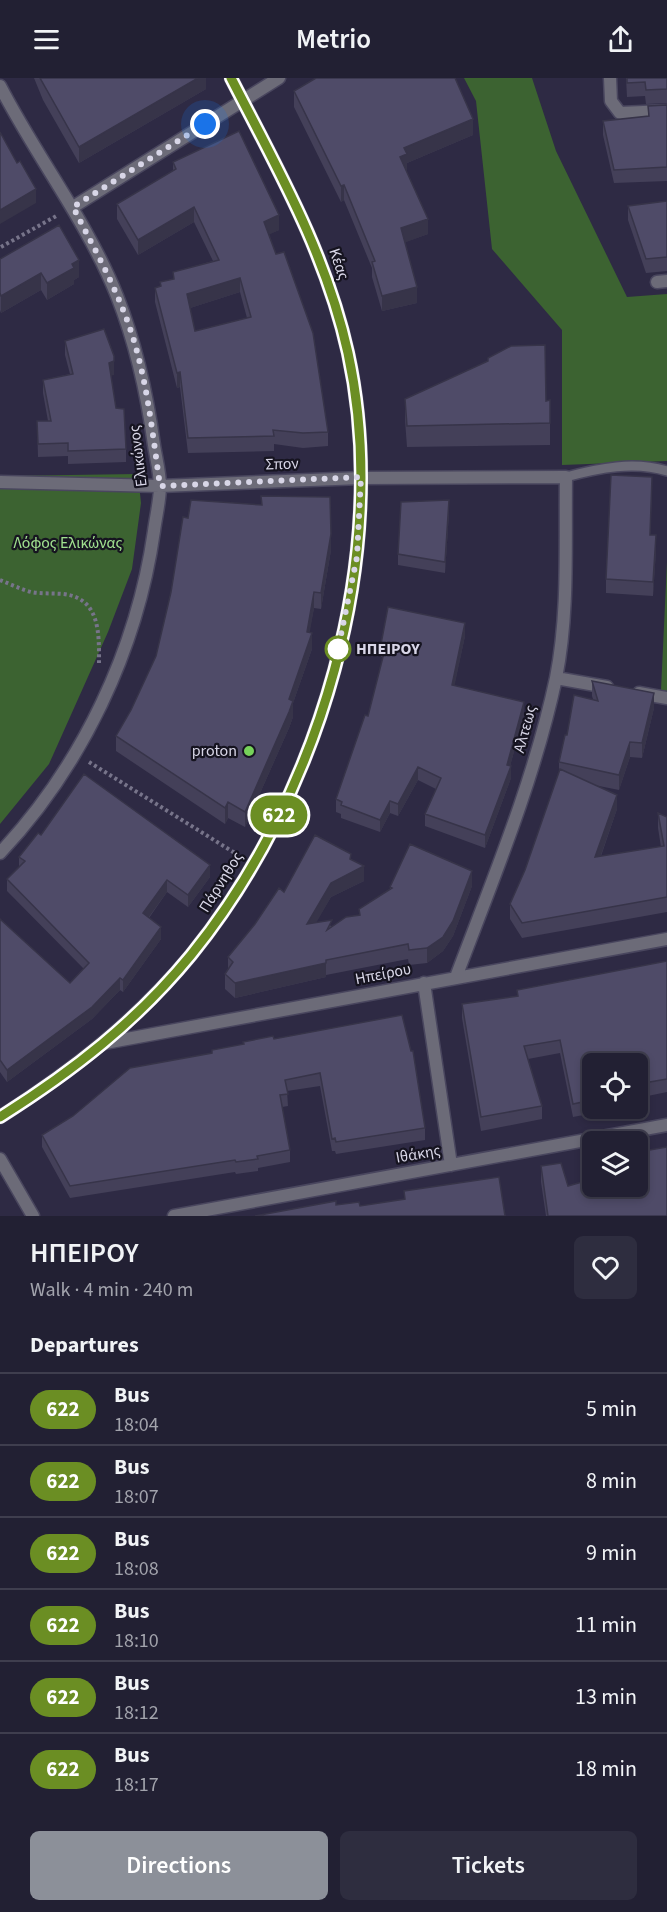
<!DOCTYPE html>
<html lang="en">
<head>
<meta charset="utf-8">
<style>
  body { margin:0; font-family:"Source Sans 3",sans-serif; background:#2e2d3f; color:#f1f3f6; height:100vh; display:flex; flex-direction:column; font-size:22px; white-space:nowrap }
  * { box-sizing:border-box; margin:0 }
  p { font-size:20px; color:#a2a3ac }
  .icon { flex:none; width:33px; height:33px; fill:none; stroke:currentColor; stroke-width:2; stroke-linecap:round; stroke-linejoin:round }
  .map { position:relative; height:1138px; overflow:hidden }
  .panel { display:flex; flex-direction:column; background:#222033; flex:1 }
  .panel>* { flex:none }
  .badge { padding:0 12px; border-radius:20px; font-size:21px; line-height:39px }
  .controls { position:absolute; left:582px; top:975px; display:grid; gap:12px }
  .controls a { display:grid; place-items:center; width:66px; height:66px; border-radius:9px; background:#222033; box-shadow:0 3px 9px #0003,0 0 0 2px #3f3e4e; font-size:30px }
  .you { position:absolute; width:30px; height:30px; margin:-15px; border:4px solid #fff; border-radius:50%; background:#1a73e8; box-shadow:0 0 0 9px #1a73e833 }
  .map>.badge { position:absolute; translate:-50% -50%; box-shadow:0 0 0 3px #fff }
  h2 { padding:0 30px; font-size:22px; line-height:54px }
  .round { display:grid; place-items:center; flex:none; width:63px; height:63px; border-radius:9px; background:#2e2d3f }
  .head { display:flex; align-items:center; justify-content:space-between; height:102px; padding:0 30px }
  h1 { font-size:28px; font-weight:600; line-height:45px }
  .cta { display:flex; gap:12px; margin-top:auto; padding:12px 30px }
  .cta a { flex:1; height:69px; border-radius:9px; background:#8c9099; color:#fff; font-size:24px; font-weight:600; line-height:69px; text-align:center }
  .cta a+a { background:#2e2d3f; color:#f1f3f6 }
  ul { padding:0; list-style:none }
  li { display:flex; align-items:center; gap:18px; height:72px; padding:0 30px; border-top:2px solid #3f3e4e }
  li div { flex:1 }
  li b { display:block; font-size:22px }
  li em { font-style:normal }
  li .badge { min-width:66px; font-weight:700; text-align:center }
  header { display:flex; justify-content:space-between; align-items:center; height:78px; padding:0 30px; background:#222033; font-size:27px; font-weight:600 }
  .map>svg:first-child { display:block }
  .green { fill:#3c6331 }
  .lines { fill:none; stroke-linecap:round; stroke-linejoin:round }
  .service-casing { stroke:#49465e; stroke-width:12 }
  .minor-casing { stroke:#49465e; stroke-width:15 }
  .tertiary-casing { stroke:#49465e; stroke-width:15 }
  .path { stroke:#77748a; stroke-width:4; stroke-dasharray:3 3; stroke-linecap:butt }
  .service { stroke:#6c6b78; stroke-width:9 }
  .minor { stroke:#6c6b78; stroke-width:12 }
  .tertiary { stroke:#6c6b78; stroke-width:12 }
  .wall { fill:#444059; fill-rule:evenodd }
  .shaded-wall { fill:#373449 }
  .building { fill:#4f4b68; stroke:#373449; stroke-width:1.5; fill-rule:evenodd }
  .line-casing { stroke:#fff; stroke-width:14 }
  .line { stroke:#6b8e23; stroke-width:9 }
  .walk { stroke:#d8d6e7; stroke-width:6; stroke-dasharray:0 10.8 }
  .stop-dot { fill:#fff; stroke:#6b8e23; stroke-width:3 }
  .poi-dot { fill:#76d25a; stroke:#161420; stroke-width:2 }
  .labels { text-anchor:middle; dominant-baseline:central; stroke-width:4.5; stroke-linejoin:round; paint-order:stroke }
  .street-label { font-size:16px; fill:#d8d6e7; stroke:#161420 }
  .park-label { font-size:16px; fill:#a0e08f; stroke:#161420 }
  .stop-label { font-size:16px; font-weight:bold; fill:#d8d6e7; stroke:#161420; text-anchor:start }
  .poi-label { font-size:16px; fill:#d8d6e7; stroke:#161420; text-anchor:end }
</style>
</head>
<body>
<header><svg class="icon" aria-label="menu" viewBox="0 0 24 24"><path d="M4 6h16M4 12h16M4 18h16"/></svg>Metrio<svg class="icon" aria-label="share" viewBox="0 0 24 24"><path d="M12 15V3M7 8l5-5 5 5M5 13v7h14v-7"/></svg></header>
<div class="map">
<svg width="667" height="1138" viewBox="0 0 667 1138">
  <rect width="100%" height="100%" fill="#2e2a44"/>
  <!-- green -->
  <path class="green" d="M464 0H532L556 73 627 219 667 216V383L562 387V252L492 171 476 23Z
    M138 396 141 425 132 491 108 554 49 686 0 746V398Z
    M667 484V613L661 612Z"/>
  <g class="lines">
    <defs>
      <path id="service" d="M566 399C599 390 634 383 667 393"/>
      <path id="minor" d="M610 0 611 23 620 35 667 33
        M0 8C37 80 87 143 117 218 136 266 147 316 154 367 156 380 160 395 160 408 160 422 156 438 154 453 137 572 82 688 0 775
        M73 129 279 0
        M657 204 667 203
        M0 404 160 408 361 400 566 399C565 466 569 534 556 600 534 703 493 801 456 899
        M556 600 607 609
        M639 615 667 620
        M424 905 451 1087
        M105 965 667 861
        M0 1081 33 1138
        M174 1138 667 1047"/>
      <path id="tertiary" d="M0 1039C73 992 135 944 191 877 320 718 392 476 348 275 326 175 277 90 231 0"/>
    </defs>
    <!-- service casing -->
    <use href="#service" class="service-casing"/>
    <!-- minor casing -->
    <use href="#minor" class="minor-casing"/>
    <!-- tertiary casing -->
    <use href="#tertiary" class="tertiary-casing"/>
    <!-- path -->
    <path class="path" d="M1 169 58 137
      M0 502C10 506 20 511 31 514 41 516 52 515 63 516 101 520 99 557 99 586
      M89 684 238 777"/>
    <!-- service -->
    <use href="#service" class="service"/>
    <!-- minor -->
    <use href="#minor" class="minor"/>
    <!-- tertiary -->
    <use href="#tertiary" class="tertiary"/>
  </g>
  <!-- wall -->
  <path class="wall" d="M34 0H206V11L79 85 43 22Z
    M626 0H667V25L646 26 645 18 627 19Z
    M294 13 473 57 407 85V92H406L428 156 405 164 417 225 382 233 372 199V190L344 122 341 124 294 29Z
    M667 27V103L614 105 603 57V43L648 38V28Z
    M173 84 279 152 269 156 328 354V368L303 370 274 366V373L188 375 180 309 177 310 155 224V210L160 208V204L173 201V194L213 183 194 144 138 177 117 141V126L173 93ZM240 214 247 240 195 253 190 230Z
    M667 123V193L646 195 628 142V128Z
    M0 181 79 199 74 202V206L47 222 41 212 1 235 0 232Z
    M65 263 114 297H111L116 330 126 371V384L68 386V378L38 379 37 343H48L43 315V302L70 296 65 277Z
    M405 321 550 322V367L407 369 405 342Z
    M652 413 650 457 656 472 653 518 606 515V501Z
    M261 418 331 472 321 531 314 530 309 555 312 571 293 625V639L289 650 245 749 228 740 225 746 116 673V658L131 632 156 578 188 440 261 427Z
    M449 434 445 495 398 487V476Z
    M465 558 454 608 524 637 510 688 511 700 485 770 425 748V736L436 711 418 702 398 738 390 735 380 754 341 740V736L336 734V721L368 638 383 579H381V566Z
    M592 603 654 630 642 680 630 679 619 712 594 707 617 731 601 778 661 769 658 750V735L667 739V834L522 860 510 841V826L525 792 559 695V684L567 657 593 621 592 618Z
    M41 757 210 799 188 829 167 814 149 840 161 861 123 914 120 912 92 941 7 1004 0 994V841L70 905 84 891 7 813V801L19 789V779Z
    M351 782 364 803 331 819 316 844 332 848 359 837V831L390 812V809L472 808 453 858 443 873 427 885 409 887 408 881 326 897V899L235 920 225 911V896L228 892V879L284 814Z
    M667 883V1014L638 1020V986H592V1030H620L573 1039 560 975 528 981 542 1028V1041L481 1053 462 940V926L517 918V912Z
    M274 961 425 1050V1062L336 1076 335 1073H332L320 1008 287 1013 288 1028 282 1029 290 1072V1084L258 1090V1093L236 1096 235 1094 70 1120 42 1069V1057L212 975V972Z
    M585 1082 667 1138H546L541 1104V1088L568 1108 586 1103 585 1098Z"/>
  <!-- shaded-wall -->
  <path class="shaded-wall" d="M198 0H206V11L79 85V69Z
    M473 41V57L407 85V92L400 95V79L404 70Z
    M344 107V122L341 124V108Z
    M36 111V125L0 146V132Z
    M194 129V144L138 177V162Z
    M279 137V152L264 159V144Z
    M428 141V156L401 166V150Z
    M79 182V199L74 202V206L47 222V205Z
    M41 195V212L1 235V218Z
    M240 200V214L187 231V216Z
    M417 209V225L382 233V218Z
    M114 278V297L109 298V285Z
    M180 294V309L177 310V295Z
    M449 422V434L445 495V484Z
    M331 456V472L321 531V515Z
    M656 457V472L653 518V504Z
    M314 514V530L307 570V554Z
    M465 545V558L452 620V607Z
    M312 555V571L293 625V639L289 650 245 749V734L289 621Z
    M654 615V630L642 680V665Z
    M524 624V637L509 692 511 688V700L485 770V757L507 687Z
    M630 664V679L619 712V697Z
    M418 689V702L398 738V726Z
    M617 717V731L595 794V779Z
    M390 723V735L380 754V742Z
    M228 724V740L225 746V730Z
    M351 776V791L364 788V803L331 819 307 861V846L331 805 350 781Z
    M210 787V799L188 829V817Z
    M472 793V808L453 858 443 873 427 885V870Z
    M167 802V814L143 847V835Z
    M161 849V861L123 914V902Z
    M326 885V899L235 920V905Z
    M120 900V912L92 941 7 1004V992Z"/>
  <!-- building -->
  <path class="building" d="M40 0H198L79 69Z
    M316 0H455L473 41 404 70 407 76 400 79 428 141 401 150 417 209 382 218 372 184 375 183 344 107 341 108 294 13Z
    M627 0H667V11L646 12 645 4 627 5Z
    M667 27V89L614 92 603 43 649 38 648 28Z
    M239 53 279 137 264 144 276 176 284 174 313 255 328 354 303 355 273 352 274 358 188 360 180 294 177 295 155 210 161 208 160 204 174 201 173 194 219 182 194 129 138 162 117 126 176 91 173 84ZM240 200 251 239 195 253 187 216Z
    M0 54 17 85 20 83 36 111 0 132Z
    M667 123V179L646 181 628 128Z
    M59 147 79 182 72 186 74 190 47 205 41 195 1 218 0 215V181Z
    M104 251 114 278V283L109 285 116 330 124 331 126 371 68 373V365L38 366 37 343H51L43 302 73 296 65 263Z
    M545 267 546 323 550 322V345L407 348 405 321 488 283V280L511 268Z
    M611 397 652 399 650 457H656L653 504 606 501Z
    M261 418 330 419 331 456 321 515 314 514 307 554 312 555 289 621 293 623 289 634 245 734 228 724 225 730 116 658 131 632 156 578 171 514 183 439 188 440 191 422 262 427Z
    M449 422 445 484 398 476 401 424Z
    M388 529 465 545 452 607 524 624 507 687 511 688 485 757 425 736 441 700 418 689 398 726 390 723 380 742 341 727 342 724 336 721 365 637 368 638 386 567 381 566Z
    M592 603 654 615 642 665 630 664 619 697 559 684 565 657H567L574 617 598 623Z
    M560 691 617 717 595 779 664 768 658 735 667 739V819L522 845 510 826 525 792Z
    M84 696 210 787 188 817 167 802 143 835 161 849 123 902 120 900 92 929 7 992 0 982V841L70 905 89 885 7 801 25 783 19 779 38 755 41 757Z
    M315 757 351 776 350 781 364 788 331 805 307 846 332 842 327 852 346 839 360 837 359 831 392 810 390 809 410 766 472 793 453 843 443 859 427 870 409 872 408 866 326 882V885L235 905 225 896 233 884 228 879 255 846 279 810 284 814Z
    M667 883V1001L638 1006V986H592V1022L573 1026 560 962 524 968 542 1028 481 1039 462 926 518 918 517 912Z
    M402 937 411 973H413L425 1050 336 1064 335 1060 332 1061 320 995 285 1002 288 1016 280 1017 290 1072 257 1078 258 1081 236 1084 235 1082 70 1108 42 1057 73 1038 130 990 212 975V972L244 966 243 964 273 958 274 961Z
    M667 1069V1138H548L541 1088 561 1085 568 1108 589 1102 585 1082 592 1081V1108H638V1074Z
    M499 1099 505 1138H255L336 1123V1127L359 1124 360 1128 405 1121 404 1113Z"/>
  <g class="lines">
    <defs>
      <path id="line" d="M0 1039C73 993 136 944 191 877 320 718 392 477 348 275 326 175 277 90 231 0"/>
    </defs>
    <!-- line casing -->
    <use href="#line" class="line-casing"/>
    <!-- line -->
    <use href="#line" class="line"/>
    <!-- walk -->
    <path class="walk" d="M205 46 73 129C95 172 120 216 134 263 148 310 153 359 160 408L361 399 357 479 338 571"/>
  </g>
  <!-- markers -->
  <circle class="stop-dot" cx="338" cy="571" r="12"/>
  <circle class="poi-dot" cx="249" cy="673" r="6"/>
  <g class="labels">
    <!-- street labels -->
    <g class="street-label">
      <text transform="translate(339 186) rotate(71)">Κέας</text>
      <text transform="translate(138 378) rotate(-97)">Ελικώνος</text>
      <text transform="translate(282 386) rotate(-2)">Σπον</text>
      <text transform="translate(525 651) rotate(-75)">Αλτεως</text>
      <text transform="translate(221 804) rotate(-58)">Πάρνηθος</text>
      <text transform="translate(383 896) rotate(-11)">Ηπείρου</text>
      <text transform="translate(418 1076) rotate(-10)">Ιθάκης</text>
    </g>
    <!-- park labels -->
    <g class="park-label">
      <text x="68" y="465">Λόφος Ελικώνας</text>
    </g>
    <!-- stop labels -->
    <g class="stop-label">
      <text x="356" y="571">ΗΠΕΙΡΟΥ</text>
    </g>
    <!-- poi labels -->
    <g class="poi-label">
      <text x="237" y="673">proton</text>
    </g>
  </g>
</svg>
<div class="controls">
<a><svg class="icon" aria-label="locate" viewBox="0 0 24 24"><circle cx="12" cy="12" r="6"/><path d="M12 2v4M12 18v4M2 12h4M18 12h4"/></svg></a>
<a><svg class="icon" aria-label="layers" viewBox="0 0 24 24"><path d="M12 4l9 5-9 5-9-5zM3 14l9 5 9-5"/></svg></a>
</div>
<div class="you" style="left:205px;top:46px"></div>
<b class="badge" style="left:279px;top:737px;background:#6b8e23;color:#fff">622</b>
</div>
<section class="panel">
<div class="head"><div><h1>ΗΠΕΙΡΟΥ</h1><p>Walk · 4 min · 240 m</p></div><a class="round"><svg class="icon" aria-label="heart" viewBox="0 0 24 24"><path d="M12 20l-8-8c-3-5 5-10 8-4 3-6 11-1 8 4z"/></svg></a></div>
<h2>Departures</h2>
<ul>
<li><span class="badge" style="background:#6b8e23;color:#fff">622</span><div><b>Bus</b><p>18:04</p></div><em>5 min</em></li>
<li><span class="badge" style="background:#6b8e23;color:#fff">622</span><div><b>Bus</b><p>18:07</p></div><em>8 min</em></li>
<li><span class="badge" style="background:#6b8e23;color:#fff">622</span><div><b>Bus</b><p>18:08</p></div><em>9 min</em></li>
<li><span class="badge" style="background:#6b8e23;color:#fff">622</span><div><b>Bus</b><p>18:10</p></div><em>11 min</em></li>
<li><span class="badge" style="background:#6b8e23;color:#fff">622</span><div><b>Bus</b><p>18:12</p></div><em>13 min</em></li>
<li><span class="badge" style="background:#6b8e23;color:#fff">622</span><div><b>Bus</b><p>18:17</p></div><em>18 min</em></li>
</ul>
<div class="cta"><a>Directions</a><a>Tickets</a></div>
</section>
</body>
</html>
